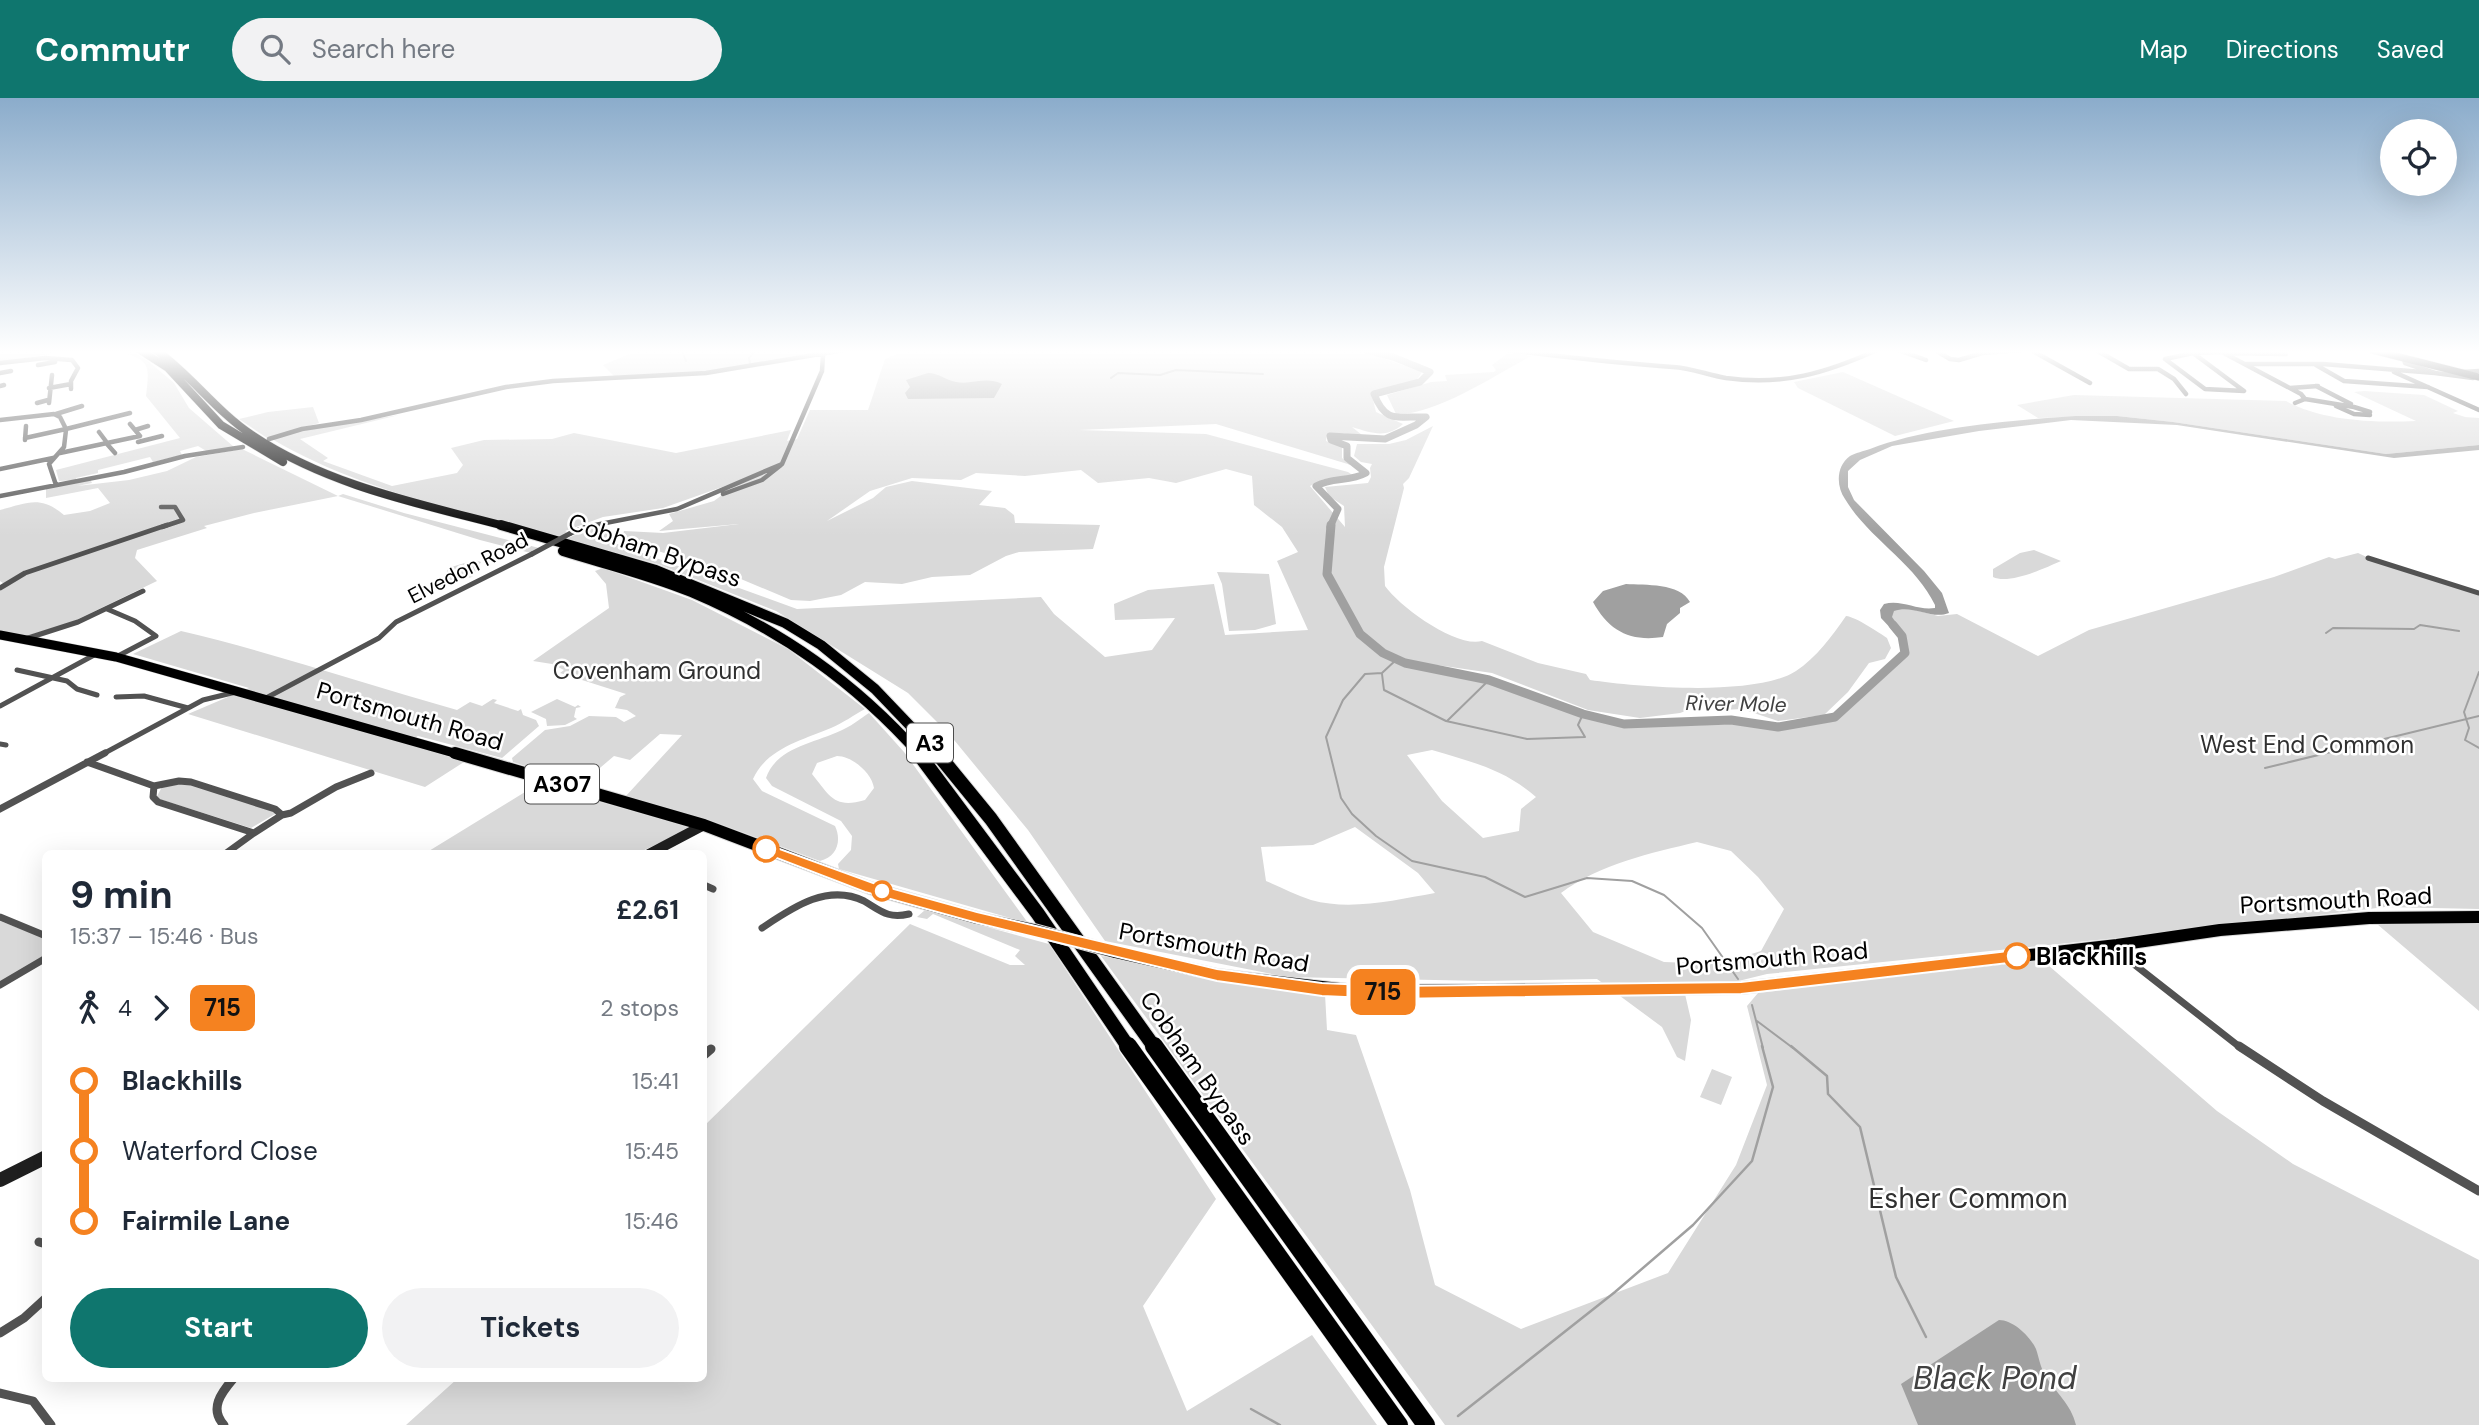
<!DOCTYPE html>
<html lang="en">
<head>
<meta charset="utf-8">
<style>
  body { margin:0; font-family:"DM Sans",sans-serif; background:#f2f2f3; color:#1f2937; height:100vh; display:flex; flex-direction:column; font-size:26px; white-space:nowrap }
  * { box-sizing:border-box; margin:0 }
  p { font-size:23px; color:#747a83 }
  .icon { flex:none; width:38px; height:38px; fill:none; stroke:currentColor; stroke-width:2; stroke-linecap:round; stroke-linejoin:round }
  .map { position:relative; flex:1; overflow:hidden }
  .sheet { position:absolute; left:42px; top:752px; width:665px; height:532px; display:flex; flex-direction:column; background:#fff; border-radius:10px; box-shadow:0 7px 28px #0002 }
  .sheet>* { flex:none }
  .badge { padding:0 14px; border-radius:10px; font-size:24px; line-height:46px }
  .buttons { position:absolute; left:2380px; top:21px; display:grid; gap:14px }
  .buttons a { display:grid; place-items:center; width:77px; height:77px; border-radius:50%; background:#fff; box-shadow:0 7px 28px #0002; font-size:35px }
  .map>.badge { position:absolute; translate:-50% -50%; box-shadow:0 0 0 4px #fff }
  .legs { display:flex; align-items:center; gap:10px; height:77px; padding:0 28px; font-size:23px }
  .legs p { margin-inline-start:auto }
  .overview { display:flex; align-items:center; justify-content:space-between; height:119px; padding:0 28px }
  h1 { font-size:38px; font-weight:700; line-height:52px }
  .primary-button { display:flex; gap:14px; margin-top:auto; padding:14px 28px }
  .primary-button a { flex:1; height:80px; border-radius:42px; background:#0f766e; color:#fff; font-size:28px; font-weight:700; line-height:80px; text-align:center }
  .primary-button a+a { background:#f2f2f3; color:#1f2937 }
  ul { padding:0 28px; list-style:none }
  li { display:flex; align-items:center; gap:24px; height:70px; font-size:26px }
  li i { display:grid; place-items:center; width:10px; height:100%; margin:0 9px; background:currentColor }
  li i::after { content:''; width:18px; height:18px; margin:-9px; border:5px solid; border-radius:50%; background:#fff }
  li p { margin-inline-start:auto }
  li:first-child i { background:linear-gradient(#0000 50%,currentColor 0) }
  li:last-child i { background:linear-gradient(currentColor 50%,#0000 0) }
  header { display:flex; align-items:center; gap:42px; box-sizing:border-box; height:98px; padding:0 35px; background:#0f766e; color:#fff }
  header strong { font-size:33px }
  nav { display:flex; gap:38px; margin-inline-start:auto; font-size:24px }
  .search { width:490px; height:63px; background:#f2f2f3; display:flex; align-items:center; gap:18px; box-sizing:border-box; padding:0 24px; border-radius:38px; color:#747a83; font-size:26px }
  .map>svg:first-child { display:block }
  .green { fill:#d9d9d9; fill-rule:evenodd }
  .water { fill:#a0a0a0 }
  .lines { fill:none; stroke-linecap:round; stroke-linejoin:round }
  .stream-far1 { stroke:#a0a0a0; stroke-width:2 }
  .stream { stroke:#a0a0a0; stroke-width:2.5 }
  .river-far1 { stroke:#a0a0a0; stroke-width:7 }
  .river { stroke:#a0a0a0; stroke-width:9 }
  .primary-far2-casing { stroke:#dbdbdb; stroke-width:8 }
  .primary-far1-casing { stroke:#dbdbdb; stroke-width:10 }
  .primary-casing { stroke:#dbdbdb; stroke-width:14 }
  .highway-far3-casing { stroke:#dbdbdb; stroke-width:9 }
  .highway-far2-casing { stroke:#dbdbdb; stroke-width:12 }
  .highway-far1-casing { stroke:#dbdbdb; stroke-width:16 }
  .highway-casing { stroke:#dbdbdb; stroke-width:19 }
  .street-far3 { stroke:#525252; stroke-width:4.5 }
  .street-far2 { stroke:#525252; stroke-width:5 }
  .street-far1 { stroke:#525252; stroke-width:7 }
  .street { stroke:#525252; stroke-width:9 }
  .secondary-far1 { stroke:#1f1f1f; stroke-width:10 }
  .secondary { stroke:#1f1f1f; stroke-width:14 }
  .primary-far2 { stroke:#000; stroke-width:7 }
  .primary-far1 { stroke:#000; stroke-width:9 }
  .primary { stroke:#000; stroke-width:12 }
  .highway-far3 { stroke:#000; stroke-width:8 }
  .highway-far2 { stroke:#000; stroke-width:10 }
  .highway-far1 { stroke:#000; stroke-width:14 }
  .highway { stroke:#000; stroke-width:18 }
  .primary-bridge-casing { stroke:#dbdbdb; stroke-width:14; stroke-linecap:butt }
  .street-bridge { stroke:#525252; stroke-width:5 }
  .primary-bridge { stroke:#000; stroke-width:12 }
  .line-1 { fill:#f58220; stroke:#fff; stroke-width:2 }
  .stop-1-dot { fill:#fff; stroke:#f58220; stroke-width:3.5 }
  .labels { text-anchor:middle; dominant-baseline:central; stroke-width:5; stroke-linejoin:round; paint-order:stroke }
  .far-street-label { font-size:21px; fill:#000; stroke:#fff }
  .far-water-label { font-size:21px; font-style:italic; fill:#414141; stroke:#fff }
  .shield { fill:#fff; stroke:#4c4c4c; stroke-width:2 }
  .shield-label { font-size:23px; font-weight:bold; fill:#000 }
  .street-label { font-size:24px; fill:#000; stroke:#fff }
  .park-label { font-size:24px; fill:#303030; stroke:#fff }
  .stop-label { font-size:24px; font-weight:bold; fill:#000; stroke:#fff; text-anchor:start }
  .near-park-label { font-size:28px; fill:#303030; stroke:#fff }
  .near-water-label { font-size:32px; font-style:italic; fill:#414141; stroke:#fff }
</style>
</head>
<body>
<header>
<strong>Commutr</strong>
<div class="search"><svg class="icon" aria-label="search" viewBox="0 0 24 24"><circle cx="10" cy="10" r="6"/><path d="M15 15l6 6"/></svg>Search here</div>
<nav><a>Map</a><a>Directions</a><a>Saved</a></nav>
</header>
<div class="map">
<svg width="2479" height="1327" viewBox="0 0 2479 1327">
  <rect width="100%" height="100%" fill="#fff"/>
  <!-- green -->
  <path class="green" d="M0 252H75L0 264Z
    M118 252H130L148 263 174 285 189 310 234 349 208 354 198 348 180 353 182 357 153 364 150 359 98 372V375L76 380V382L59 383 56 372 180 340 146 298C150 264 150 264 118 252Z
    M639 252H821L825 256 706 275 614 278 603 267Z
    M907 252H1381L1372 256 1422 274 1416 283 1371 294 1376 314 1403 326C1386 341 1372 335 1352 329L1362 337 1358 339 1344 335 1327 337 1326 343 1342 349V360L1351 367 1216 326 1079 332 1206 336 1348 374 1354 378 1324 381 1310 388 1345 429 1344 408 1329 398 1325 389 1368 385 1371 379 1370 370 1372 366 1361 364 1354 358 1357 346H1389L1406 342 1433 328 1409 380 1403 386 1404 390 1384 469 1385 488C1400 509 1456 550 1482 543L1538 565 1586 576 1590 582C1637 589 1756 599 1796 573 1816 560 1833 537 1846 518 1856 519 1878 534 1887 540L1891 550 1885 561 1869 565 1848 594 1824 617 1778 623 1742 611 1722 612 1704 606 1680 615 1640 620 1588 612 1492 575 1437 567 1592 621 1641 629 1738 626 1778 632 1839 619 1909 556 1904 535 1890 519 1894 512 1904 509 1938 518 1957 516 2038 558 2089 532 2274 479 2329 459 2335 461 2358 455 2371 461 2479 495V811L2385 809 2203 831 1767 876 1685 896 1691 922 1685 963 1677 959 1662 929 1597 881 1484 883 1287 879 1105 843 1028 732 950 637 908 595 776 513 658 466 566 441 595 428 604 429 611 438 609 443 797 511 1041 499 1054 516 1105 559 1152 552 1175 520 1115 522 1114 506 1148 492 1214 486 1225 537 1308 532 1277 463 1298 454 1282 429 1254 407 1252 378 1226 371 1176 385 1149 380 1098 385 1081 372 1025 378 976 375 961 382 912 380 870 393 827 423 873 400 886 389 912 383 992 393 979 407 1005 410 1014 417 1015 425 1100 427 1093 451 1019 454 1006 458 970 477 932 479 902 486 865 484 841 497 810 503 791 502 729 476 621 441 624 433 663 435 739 426 659 433 673 423 669 416 714 403 742 382 663 410 603 419 565 433 567 434 560 439C462 413 360 393 272 341L301 333 399 317 300 341 328 360 323 363 392 388 457 375 463 367 451 350 484 342 552 341 574 335 676 355 791 332 787 343 797 341 810 312H868L885 261ZM1432 652C1472 664 1504 671 1536 699L1521 711 1519 733 1483 740 1442 703 1407 657ZM1355 729 1418 775 1435 795C1395 802 1351 813 1311 802 1296 797 1281 789 1266 783L1261 749 1313 747ZM1697 744 1731 753 1758 779 1784 811 1761 853 1719 866 1664 864 1593 834 1561 795C1600 766 1651 755 1697 744Z
    M1509 254 1531 258C1497 276 1434 318 1396 316L1387 297 1431 284 1447 283 1445 277 1494 274 1496 272 1492 267Z
    M1843 274 1954 323 1895 338 1798 290 1794 284Z
    M2364 293 2424 297 2458 313 2453 315 2465 319 2479 320V347L2386 356 2173 324 2117 318 2038 320 2017 307 2074 297 2286 303C2322 323 2375 325 2416 323L2354 294Z
    M313 309 319 325 267 340 239 321 268 314Z
    M242 351 338 398 343 396 404 415 539 450 531 455 480 442 338 398 254 415 204 428 207 430 137 452 135 460 157 483 70 525 26 538 0 533V493L7 488 0 483V412C28 405 40 397 64 417L90 413 110 405 98 390 46 400V390L90 381 92 385 77 388 129 382 167 373 196 359Z
    M2034 452 2061 463C2045 470 2009 487 1993 479V471L2020 455Z
    M475 462 481 464 472 479 443 486 448 470Z
    M603 470 692 502 788 551 865 611C854 617 843 625 831 630 803 642 767 650 753 681L762 693 835 728C842 743 837 759 820 763L712 723 625 699 682 637 660 636 630 662 614 658 581 686 513 664 512 660 545 632 570 628 589 618 616 619 624 624 636 618 627 612 615 610 620 599 626 596 560 575 564 572 552 566 533 563 609 510 606 486 595 473Z
    M1217 474 1269 476 1276 526 1255 532 1229 533 1222 486Z
    M181 533C274 555 365 586 457 612L470 604 482 608 493 601 497 602 494 605 518 613 521 611 523 617 536 622 539 628 502 660 418 638 407 644 464 664 425 689 188 616 249 590 133 556Z
    M557 601 575 609 578 607 581 609 576 610 574 619 577 621 565 627 547 628 546 621 531 614Z
    M869 615 904 654 1028 825 839 771 838 766 851 752 852 738 841 723 772 688 766 680C776 650 814 645 840 633 850 629 860 621 869 615ZM837 658C852 658 872 675 874 690L865 702C834 711 830 698 812 676L817 665Z
    M188 685 275 714V716L251 730 156 700 162 689Z
    M538 686 691 730 636 756H424Z
    M925 812 1049 846 1216 1101 1143 1208 1187 1313 1312 1237 1377 1327H406L457 1281H704V1028L910 826 1010 867H1025L1015 858 1020 852 933 816 927 821 917 819Z
    M0 823 45 840V858L0 885Z
    M2479 824V913L2377 826Z
    M1101 858 1325 896 1327 932 1356 937 1410 1092 1435 1187 1521 1231 1668 1175 1736 1067 1767 987 1747 908 1758 895 2041 861 2217 1013 2293 1066 2479 1162V1327H1445Z
    M1712 971 1732 979 1721 1007 1700 999Z"/>
  <!-- water -->
  <path class="water" d="M928 275C939 275 945 282 956 284 972 287 986 278 1002 286L994 300 908 301 905 295 910 289 906 282Z
    M2076 318H2117L2173 324 2386 356 2479 347V352L2394 360 2177 327 2071 322 1979 333 1892 348 1860 362 1848 373V389L1854 402 1924 473 1942 495 1949 515C1931 522 1913 506 1894 513L1892 519 1904 536 1895 535 1881 520 1880 512 1884 506C1902 501 1917 513 1935 510V507C1915 465 1869 441 1845 401 1836 388 1836 368 1850 358 1855 355 1864 353 1870 351 1927 329 2015 322 2076 318Z
    M1626 486C1645 487 1680 485 1690 504L1680 510V515L1667 526 1663 539C1630 544 1609 533 1593 504L1603 493Z
    M1999 1222C2013 1222 2030 1238 2036 1251 2039 1260 2040 1268 2045 1277 2056 1295 2071 1306 2076 1327H1918L1901 1286Z"/>
  <g class="lines">
    <!-- stream-far1 -->
    <path class="stream-far1" d="M682 252 686 263
      M750 265 749 260 756 252
      M1111 280 1118 275 1160 277 1176 272 1263 276
      M2326 535 2333 530 2414 531 2420 527 2459 533
      M1397 561 1382 575 1365 576 1343 602 1326 639 1341 700 1352 716 1376 738 1412 763 1485 779 1525 799 1587 780 1632 783 1664 797 1702 830 1738 881
      M2479 574 2464 614 2469 630 2465 642 2479 650
      M1382 576 1384 592 1446 623 1527 641 1585 639 1578 627 1583 616
      M1447 623 1489 582
      M2265 670 2479 618
      M1752 907 1763 950
      M1757 923 1793 950"/>
    <!-- stream -->
    <path class="stream" d="M1791 948 1827 978 1828 996 1860 1029 1896 1179 1926 1239
      M1251 1311 1280 1327
      M1458 1318 1615 1194 1693 1127 1752 1063 1773 989 1762 948"/>
    <!-- river-far1 -->
    <path class="river-far1" d="M1330 429 1338 411 1316 388C1332 379 1350 384 1366 375L1347 360V348L1331 342 1330 338 1385 341 1416 327 1426 319C1397 318 1386 326 1374 296L1420 284 1430 274 1393 259 1366 252"/>
    <!-- river -->
    <path class="river" d="M1331 427 1327 476 1360 536 1383 555 1405 565 1489 582 1583 616 1624 626 1731 622 1778 629 1835 619 1905 555 1902 538 1893 527"/>
    <defs>
      <path id="primary-far2" d="M2372 252 2479 279"/>
      <path id="primary-far1" d="M0 537 116 559 461 657"/>
      <path id="primary" d="M455 655 704 727 870 790 977 820 1034 832
        M1115 854 1217 877 1357 893 1741 890 2117 847 2220 832 2369 820 2479 819"/>
      <path id="highway-far3" d="M140 252 168 270 221 327 283 364
        M156 252C191 277 216 313 252 337 328 388 421 406 508 429"/>
      <path id="highway-far2" d="M501 427 656 472 785 525 821 547 875 591 938 657
        M563 453C605 466 650 477 691 494 781 532 855 584 920 657"/>
      <path id="highway-far1" d="M918 655 1038 816 1129 950
        M937 655 991 721 1155 950"/>
      <path id="highway" d="M1128 948 1399 1327
        M1154 948 1426 1327"/>
    </defs>
    <!-- primary-far2 casing -->
    <use href="#primary-far2" class="primary-far2-casing"/>
    <!-- primary-far1 casing -->
    <use href="#primary-far1" class="primary-far1-casing"/>
    <!-- primary casing -->
    <use href="#primary" class="primary-casing"/>
    <!-- highway-far3 casing -->
    <use href="#highway-far3" class="highway-far3-casing"/>
    <!-- highway-far2 casing -->
    <use href="#highway-far2" class="highway-far2-casing"/>
    <!-- highway-far1 casing -->
    <use href="#highway-far1" class="highway-far1-casing"/>
    <!-- highway casing -->
    <use href="#highway" class="highway-casing"/>
    <!-- street-far3 -->
    <path class="street-far3" d="M1507 252C1563 259 1617 265 1673 269 1691 270 1708 277 1726 280 1783 288 1826 275 1877 252
      M1898 252 1926 262
      M1935 252 1950 261 1959 262 1982 255 2022 252
      M2031 252 2090 285
      M2096 252 2129 271H2158L2174 281 2186 296
      M2220 253 2301 296 2305 301 2295 305
      M2193 255 2244 293 2205 291 2165 261Z
      M2193 255 2221 254
      M2225 255 2286 256
      M2404 261 2405 265 2435 275 2473 280
      M0 265 45 260 72 262 78 270 71 283V291
      M2245 266H2323L2435 275
      M38 267 55 264
      M2316 267 2344 283 2428 289
      M2394 274 2479 312
      M2463 274 2479 273
      M0 275 11 273
      M0 288 4 287
      M2316 288 2351 306
      M49 290 71 286
      M2290 290 2318 288
      M2305 301 2354 309 2370 314
      M37 305 48 302
      M49 305 52 277
      M2336 308 2354 316 2370 317
      M56 316 82 308
      M0 322 54 316 60 319 66 331 25 340
      M130 326 140 338
      M66 331 130 315
      M135 332 148 328
      M99 334 108 346
      M269 341 302 331 361 322 506 289 553 283 706 275 844 252
      M25 342 26 328
      M138 344 162 338
      M107 346 115 355
      M60 355 140 338
      M0 371 53 360
      M56 387 49 366 64 349 66 332
      M723 396 762 382 781 367
      M0 398 124 374 185 358 243 349
      M161 409H175L183 422 162 429
      M585 429 677 411 782 366 822 273 823 257"/>
    <!-- street-far2 -->
    <path class="street-far2" d="M571 435 591 427
      M2368 460 2479 495
      M0 490 25 475 167 427
      M107 511 135 523 156 538 116 559
      M22 542 78 524 143 493
      M17 572 67 583 77 591 97 597
      M116 599 144 598 188 610
      M266 600 379 540 396 524 532 456
      M0 608 96 556
      M0 646 6 647
      M101 657 203 602 236 594"/>
    <!-- street-far1 -->
    <path class="street-far1" d="M87 664 154 688
      M179 683 191 684 275 711 282 717 254 735 158 704 153 699 154 688Z
      M0 711 105 655
      M282 717 291 715 336 689 371 675
      M225 756 254 735
      M704 787 713 791
      M0 819 46 838
      M762 830C792 810 827 785 864 803 881 813 888 821 909 816
      M2112 849 2241 950
      M0 887 46 860"/>
    <!-- street -->
    <path class="street" d="M2239 948 2323 1003 2479 1093
      M704 957 711 951
      M39 1144 46 1146
      M0 1235 24 1220 46 1200
      M0 1295 33 1303 51 1327
      M224 1327C209 1311 221 1295 233 1281"/>
    <!-- secondary-far1 -->
    <path class="secondary-far1" d="M649 756 704 727"/>
    <!-- secondary -->
    <path class="secondary" d="M0 1082 46 1059"/>
    <!-- primary-far2 -->
    <use href="#primary-far2" class="primary-far2"/>
    <!-- primary-far1 -->
    <use href="#primary-far1" class="primary-far1"/>
    <!-- primary -->
    <use href="#primary" class="primary"/>
    <!-- highway-far3 -->
    <use href="#highway-far3" class="highway-far3"/>
    <!-- highway-far2 -->
    <use href="#highway-far2" class="highway-far2"/>
    <!-- highway-far1 -->
    <use href="#highway-far1" class="highway-far1"/>
    <!-- highway -->
    <use href="#highway" class="highway"/>
    <defs>
      <path id="primary-bridge" d="M1034 832 1115 854"/>
    </defs>
    <!-- primary-bridge casing -->
    <use href="#primary-bridge" class="primary-bridge-casing"/>
    <!-- street-bridge -->
    <path class="street-bridge" d="M532 456 571 435"/>
    <!-- primary-bridge -->
    <use href="#primary-bridge" class="primary-bridge"/>
  </g>
  <!-- sky -->
  <linearGradient id="sky" x2="0" y2="1"><stop stop-color="#8baccb"/><stop offset="0.58" stop-color="#fff"/><stop offset="1" stop-color="#fff" stop-opacity="0"/></linearGradient>
  <rect width="2479" height="438" fill="url(#sky)"/>
  <!-- line-1 -->
  <path class="line-1" d="M766 746 876 786 977 814 1217 871 1322 885 1390 888 1741 884 2017 852 2025 858 2017 864 1741 896 1390 901 1322 898 1217 883 977 825 865 794 761 754 759 751 761 747Z"/>
  <!-- markers -->
  <g class="stop-1-dot">
    <circle cx="766" cy="751" r="12"/>
    <circle cx="882" cy="793" r="9"/>
    <circle cx="2017" cy="858" r="12"/>
  </g>
  <g class="labels">
    <!-- far-street labels -->
    <g class="far-street-label">
      <text transform="translate(468 470) rotate(-27)">Elvedon Road</text>
    </g>
    <!-- far-water labels -->
    <g class="far-water-label">
      <text transform="translate(1736 606) rotate(1)">River Mole</text>
    </g>
    <!-- shield labels -->
    <g class="shield">
      <rect x="907" y="625.5" width="46" height="39" rx="5"/>
      <rect x="525" y="666.5" width="74" height="39" rx="5"/>
    </g>
    <g class="shield-label">
      <text x="930" y="645">A3</text>
      <text x="562" y="686">A307</text>
    </g>
    <!-- street labels -->
    <g class="street-label">
      <text transform="translate(655 452) rotate(19)">Cobham Bypass</text>
      <text transform="translate(410 618) rotate(16)">Portsmouth Road</text>
      <text transform="translate(2336 802) rotate(-3)">Portsmouth Road</text>
      <text transform="translate(1214 849) rotate(10)">Portsmouth Road</text>
      <text transform="translate(1772 860) rotate(-5)">Portsmouth Road</text>
      <text transform="translate(1198 970) rotate(55)">Cobham Bypass</text>
    </g>
    <!-- park labels -->
    <g class="park-label">
      <text x="657" y="572">Covenham Ground</text>
      <text x="2307" y="646">West End Common</text>
    </g>
    <!-- stop labels -->
    <g class="stop-label">
      <text x="2036" y="858">Blackhills</text>
    </g>
    <!-- near-park labels -->
    <g class="near-park-label">
      <text x="1968" y="1100">Esher Common</text>
    </g>
    <!-- near-water labels -->
    <g class="near-water-label">
      <text x="1995" y="1280">Black Pond</text>
    </g>
  </g>
</svg>
<div class="buttons">
<a><svg class="icon" aria-label="locate" viewBox="0 0 24 24"><circle cx="12" cy="12" r="6"/><path d="M12 2v4M12 18v4M2 12h4M18 12h4"/></svg></a>
</div>
<b class="badge" style="left:1383px;top:894px;background:#f58220;color:#111">715</b>
<section class="sheet">
<div class="overview"><div><h1>9 min</h1><p>15:37 – 15:46 · Bus</p></div><b>£2.61</b></div>
<div class="legs"><svg class="icon" aria-label="walk" viewBox="0 0 24 24"><circle cx="13" cy="4" r="2"/><path d="M13 8l-2 6 4 7M11 14l-3 7M7 12l3-4h3l4 4"/></svg>4<svg class="icon" aria-label="forward" viewBox="0 0 24 24"><path d="M9 5l7 7-7 7"/></svg><b class="badge" style="background:#f58220;color:#111">715</b><p>2 stops</p></div>
<ul>
<li><i style="color:#f58220"></i><b>Blackhills</b><p>15:41</p></li>
<li><i style="color:#f58220"></i><span>Waterford Close</span><p>15:45</p></li>
<li><i style="color:#f58220"></i><b>Fairmile Lane</b><p>15:46</p></li>
</ul>
<div class="primary-button"><a>Start</a><a>Tickets</a></div>
</section>
</div>
</body>
</html>
